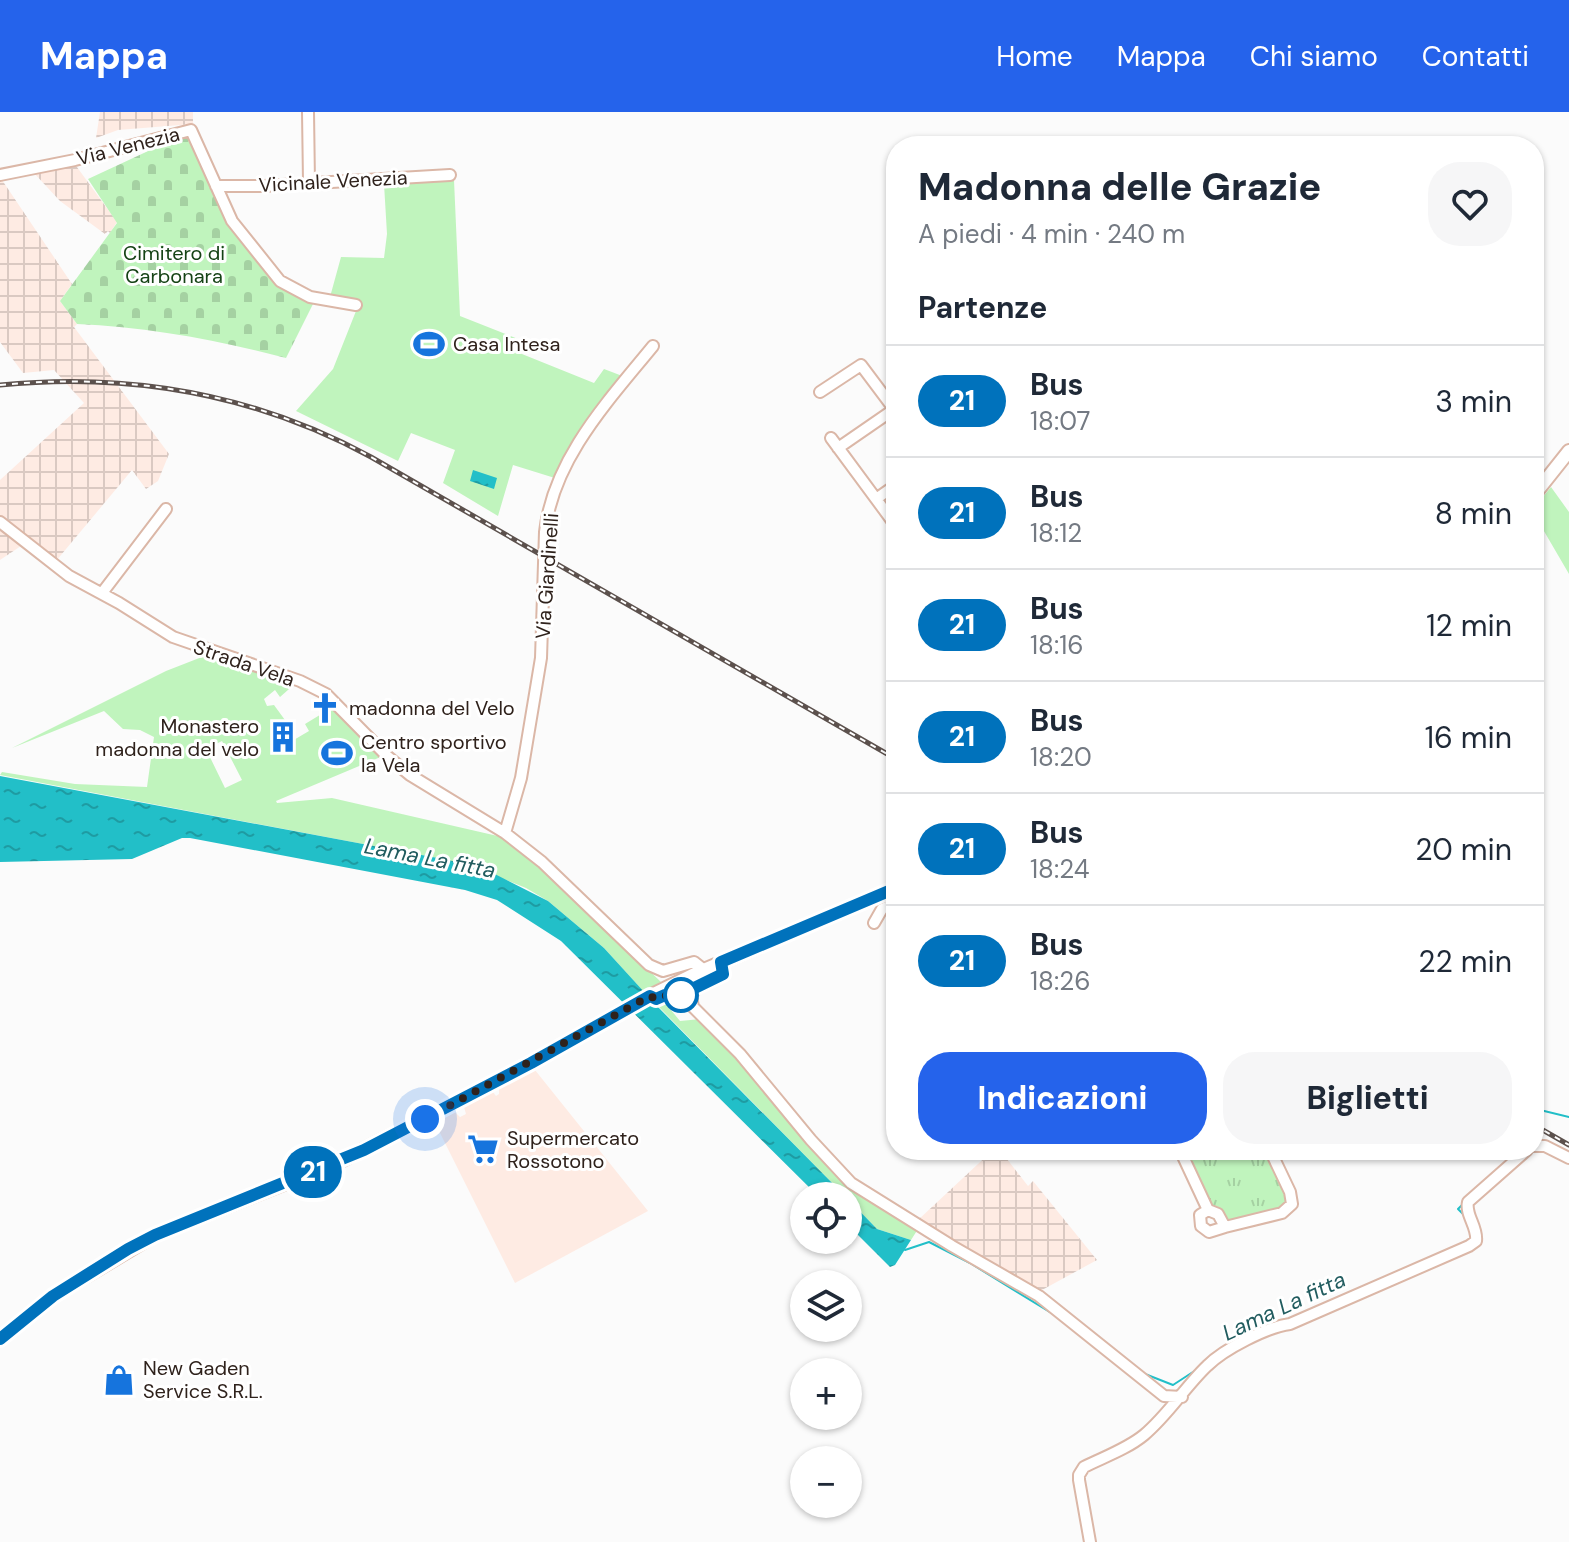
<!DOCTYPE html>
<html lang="it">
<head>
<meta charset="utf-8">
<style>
  body { margin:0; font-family:"DM Sans",sans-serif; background:#f6f6f7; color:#1f2937; height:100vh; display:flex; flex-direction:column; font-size:30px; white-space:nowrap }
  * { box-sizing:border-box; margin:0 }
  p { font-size:26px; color:#747a83 }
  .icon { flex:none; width:44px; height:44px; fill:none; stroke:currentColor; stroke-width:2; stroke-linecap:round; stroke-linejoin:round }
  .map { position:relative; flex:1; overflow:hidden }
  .details { position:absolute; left:886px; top:24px; width:658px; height:1024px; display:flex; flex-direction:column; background:#fff; border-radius:32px; box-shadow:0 2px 6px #0004 }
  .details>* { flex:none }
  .badge { padding:0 16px; border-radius:26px; font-size:28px; line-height:52px }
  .controls { position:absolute; left:790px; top:1070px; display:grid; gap:16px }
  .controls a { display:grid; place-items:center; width:72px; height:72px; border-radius:50%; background:#fff; box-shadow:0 2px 6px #0004; font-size:40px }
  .you { position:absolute; width:40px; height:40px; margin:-20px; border:6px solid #fff; border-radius:50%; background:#1a73e8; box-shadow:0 0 0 12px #1a73e833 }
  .map>.badge { position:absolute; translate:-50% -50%; box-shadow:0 0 0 4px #fff }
  h2 { padding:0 32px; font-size:30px; line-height:72px }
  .round { display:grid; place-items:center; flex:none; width:84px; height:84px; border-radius:32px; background:#f6f6f7 }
  .summary { display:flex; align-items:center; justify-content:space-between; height:136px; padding:0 32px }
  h1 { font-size:38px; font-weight:800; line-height:60px }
  .button { display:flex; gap:16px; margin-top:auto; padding:16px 32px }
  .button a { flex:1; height:92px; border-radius:32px; background:#2563eb; color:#fff; font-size:32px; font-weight:800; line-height:92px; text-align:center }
  .button a+a { background:#f6f6f7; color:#1f2937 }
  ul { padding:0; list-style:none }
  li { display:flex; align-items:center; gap:24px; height:112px; padding:0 32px; border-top:2px solid #e0e1e3 }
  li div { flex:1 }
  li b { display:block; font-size:30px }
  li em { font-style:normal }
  li .badge { min-width:88px; font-weight:700; text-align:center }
  header { display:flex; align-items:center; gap:48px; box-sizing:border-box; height:112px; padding:0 40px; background:#2563eb; color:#fff }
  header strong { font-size:38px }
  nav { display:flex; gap:44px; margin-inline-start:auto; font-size:28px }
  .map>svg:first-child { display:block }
  .built { fill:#feebe3 }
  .industrial { fill:url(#industrial-grid) }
  .green { fill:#c0f4bd; fill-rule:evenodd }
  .cemetery { fill:url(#cemetery-stones) }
  .park { fill:url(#park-tufts) }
  .water { fill:url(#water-ripples) }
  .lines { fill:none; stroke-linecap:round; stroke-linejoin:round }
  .stream { stroke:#22bfc8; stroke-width:2 }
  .minor-casing { stroke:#dbb7a7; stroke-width:14 }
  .major-casing { stroke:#dbb7a7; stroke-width:16 }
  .minor { stroke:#fff; stroke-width:10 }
  .major { stroke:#fff; stroke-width:12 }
  .rail-casing { stroke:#5c514d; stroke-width:5 }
  .rail { stroke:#fff; stroke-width:2; stroke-dasharray:6; stroke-linecap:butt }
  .line-casing { stroke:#fff; stroke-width:18 }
  .line { stroke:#0072bc; stroke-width:12 }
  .walk { stroke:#2f221c; stroke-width:8; stroke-dasharray:0 14.4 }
  .stop-dot { fill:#fff; stroke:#0072bc; stroke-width:4 }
  .labels { text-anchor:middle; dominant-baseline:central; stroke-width:6; stroke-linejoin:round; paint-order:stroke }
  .street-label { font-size:20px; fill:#2f221c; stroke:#fff }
  .park-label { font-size:20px; fill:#154315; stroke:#fff }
  .poi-label { font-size:20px; fill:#2f221c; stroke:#fff; text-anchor:start }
  .water-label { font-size:22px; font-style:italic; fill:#215c5f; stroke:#fff }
</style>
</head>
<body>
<header>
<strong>Mappa</strong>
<nav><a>Home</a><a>Mappa</a><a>Chi siamo</a><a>Contatti</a></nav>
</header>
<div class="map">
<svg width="1569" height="1430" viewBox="0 0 1569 1430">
  <defs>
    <pattern id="industrial-grid" width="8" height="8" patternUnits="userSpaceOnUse" patternTransform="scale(2)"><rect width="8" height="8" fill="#feebe3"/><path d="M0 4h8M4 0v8" fill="none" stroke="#dac9c2"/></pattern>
    <pattern id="cemetery-stones" width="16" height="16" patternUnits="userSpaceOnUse" patternTransform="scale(2)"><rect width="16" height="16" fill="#c0f4bd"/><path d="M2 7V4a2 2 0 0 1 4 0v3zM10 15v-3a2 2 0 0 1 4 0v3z" fill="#a5d1a2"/></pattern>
    <pattern id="park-tufts" width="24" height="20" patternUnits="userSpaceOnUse" patternTransform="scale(2)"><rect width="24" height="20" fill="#c0f4bd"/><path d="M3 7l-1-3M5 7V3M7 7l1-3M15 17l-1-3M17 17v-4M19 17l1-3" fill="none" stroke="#a5d1a2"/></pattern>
    <pattern id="water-ripples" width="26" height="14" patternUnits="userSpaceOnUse" patternTransform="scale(2)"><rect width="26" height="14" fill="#22bfc8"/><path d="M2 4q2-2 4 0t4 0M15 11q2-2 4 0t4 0" fill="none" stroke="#1e9ba2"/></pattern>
  </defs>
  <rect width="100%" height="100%" fill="#fbfbfb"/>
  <!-- built -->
  <path class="built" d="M535 958 648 1099 515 1171 435 1011 455 1000 460 1005 466 1002 464 995 493 980 496 984 499 982V977Z"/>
  <!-- industrial -->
  <path class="industrial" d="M100 0H193V12L118 18 96 26Z
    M74 51 117 110 110 121 108 119 105 122 60 89 33 60Z
    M0 65 72 172 60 189 77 212 74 215 169 342 158 369 146 377 132 358 56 449 30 428 0 448V368L84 291 54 258 23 261 0 230Z
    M993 1038H1000L1028 1074 1033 1069 1097 1148 1042 1178 965 1137 918 1108Z"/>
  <!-- green -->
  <path class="green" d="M454 68 460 204 518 227 512 238 594 271 604 257 625 265 558 367 513 353 498 404 443 371 455 338 411 321 398 349 296 299 333 257 358 194 330 185 341 145 384 146 387 122 384 72Z
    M1551 375 1569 400V462L1534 402V396Z
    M207 543 297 570 280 585 275 578 264 587 267 594 274 593 293 619 288 623 292 629 309 619 305 612 333 595 383 644 276 689 277 691 332 686 502 725 542 756 661 870 644 880 604 836 548 789 526 776 506 768 442 747 0 663 2 660 75 672 147 675 154 625 140 618 123 617 104 599 12 636 166 559ZM222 629 242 668 225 676 206 637Z
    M662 887 680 909 701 907 737 944 847 1073 918 1117 911 1128 877 1117 848 1087V1084H845L654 890Z"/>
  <!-- cemetery -->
  <path class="cemetery" d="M189 20 230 111 279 173 313 192 286 246C218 228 147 215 77 212L60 189 117 111 88 67Z"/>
  <!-- park -->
  <path class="park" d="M1213 1038H1268L1289 1088 1280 1098 1229 1112 1225 1110 1219 1095 1211 1094 1188 1047Z"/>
  <!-- water -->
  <path class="water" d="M473 358 497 366 494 377 470 369Z
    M0 664 443 747 481 755 548 789 604 836 656 893 845 1084H818L561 829 497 788 465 778 190 726H182L132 747 0 750Z
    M848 1087 877 1117 911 1128 895 1153 890 1155 848 1113Z"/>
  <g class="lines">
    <!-- stream -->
    <path class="stream" d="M1534 1006 1536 997 1569 1005
      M1465 1090 1458 1097 1466 1105
      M905 1138 929 1130 970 1151 1053 1202
      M1145 1262 1173 1273 1196 1258"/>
    <defs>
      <path id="minor" d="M308 0 309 70
        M0 63 75 48 191 18 232 109 280 169 310 185 356 193
        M216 74H264L450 63
        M820 280 861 253 894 297
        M831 326 896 414
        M838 336 896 296
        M876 387 896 373
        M0 410 69 464 119 491 173 525 300 569 326 582 387 644 410 663 505 721 542 750 649 853 663 859 694 850 704 858
        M102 481 166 397
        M505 721 521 666 541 546 545 420C553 347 609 288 653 234
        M874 811 882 797 896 791
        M696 876 691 884 693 895 740 942 811 1028 851 1071 952 1134 1039 1184 1164 1284 1182 1285
        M655 887C662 884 666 885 673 885 683 885 719 866 724 859L721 850
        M1534 1034H1545L1569 1046
        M1180 1038 1208 1098 1200 1103 1201 1114 1209 1120 1225 1115
        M1184 1044 1201 1038
        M1208 1098 1218 1102 1225 1115 1282 1101 1292 1092 1290 1080 1270 1038
        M1090 1430 1079 1368V1363L1084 1355C1104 1345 1127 1337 1144 1323 1168 1303 1185 1275 1207 1254 1224 1237 1267 1215 1290 1212L1469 1134 1476 1129C1478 1115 1465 1103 1468 1090L1527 1038"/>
      <path id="major" d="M1534 383 1569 339
        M0 1227 53 1184 155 1123 339 1050 531 951 650 884 699 860 896 776"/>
    </defs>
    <!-- minor casing -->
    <use href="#minor" class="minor-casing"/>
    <!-- major casing -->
    <use href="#major" class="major-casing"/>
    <!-- minor -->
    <use href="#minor" class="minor"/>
    <!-- major -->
    <use href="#major" class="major"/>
    <defs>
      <path id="rail" d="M0 273C131 260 255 282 371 345L896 647
        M1534 1013 1569 1033"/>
    </defs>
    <!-- rail casing -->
    <use href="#rail" class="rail-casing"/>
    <!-- rail -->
    <use href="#rail" class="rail"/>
  </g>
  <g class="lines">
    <defs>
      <path id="line" d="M0 1227 53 1184 128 1137 155 1123 364 1038 531 951 650 884 656 887 665 883 676 885 723 862 721 850 896 776"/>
    </defs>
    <!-- line casing -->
    <use href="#line" class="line-casing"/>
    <!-- line -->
    <use href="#line" class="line"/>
    <!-- walk -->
    <path class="walk" d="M425 1007 650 884 656 887 663 884 681 883"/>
  </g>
  <!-- icons -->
  <defs>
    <symbol id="stadium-bare" viewBox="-9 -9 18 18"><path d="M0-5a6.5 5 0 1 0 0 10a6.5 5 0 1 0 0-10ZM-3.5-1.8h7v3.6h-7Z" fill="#1674dd" stroke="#fff" stroke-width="2.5" paint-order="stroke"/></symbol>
    <symbol id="church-bare" viewBox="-9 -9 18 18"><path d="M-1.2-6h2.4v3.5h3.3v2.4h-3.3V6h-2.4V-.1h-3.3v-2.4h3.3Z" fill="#1674dd" stroke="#fff" stroke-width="2.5" paint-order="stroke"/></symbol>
    <symbol id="building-bare" viewBox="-9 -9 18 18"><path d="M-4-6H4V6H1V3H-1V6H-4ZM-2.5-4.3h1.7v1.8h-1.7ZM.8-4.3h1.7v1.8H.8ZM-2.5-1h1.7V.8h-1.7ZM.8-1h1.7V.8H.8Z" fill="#1674dd" stroke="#fff" stroke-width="2.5" paint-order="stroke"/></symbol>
    <symbol id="supermarket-bare" viewBox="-9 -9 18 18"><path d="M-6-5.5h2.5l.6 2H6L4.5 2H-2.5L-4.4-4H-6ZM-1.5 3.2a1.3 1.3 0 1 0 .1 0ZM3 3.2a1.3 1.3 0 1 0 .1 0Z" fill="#1674dd" stroke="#fff" stroke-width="2.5" paint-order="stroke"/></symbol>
    <symbol id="shop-bare" viewBox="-9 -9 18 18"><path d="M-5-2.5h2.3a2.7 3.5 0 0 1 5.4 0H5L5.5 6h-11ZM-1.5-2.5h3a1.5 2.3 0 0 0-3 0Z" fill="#1674dd" stroke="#fff" stroke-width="2.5" paint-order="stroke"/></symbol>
  </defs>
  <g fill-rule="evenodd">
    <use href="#stadium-bare" x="407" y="210" width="44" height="44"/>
    <use href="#church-bare" x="303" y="574" width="44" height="44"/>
    <use href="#building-bare" x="261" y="603" width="44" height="44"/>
    <use href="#stadium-bare" x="315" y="619" width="44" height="44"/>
    <use href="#supermarket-bare" x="461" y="1015" width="44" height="44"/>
    <use href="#shop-bare" x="97" y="1246" width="44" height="44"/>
  </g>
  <!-- markers -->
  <circle class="stop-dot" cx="681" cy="883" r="16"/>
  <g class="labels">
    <!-- street labels -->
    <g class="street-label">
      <text transform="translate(128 34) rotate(-14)">Via Venezia</text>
      <text transform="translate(333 69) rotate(-3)">Vicinale Venezia</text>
      <text transform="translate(547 464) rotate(-86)">Via Giardinelli</text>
      <text transform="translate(244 551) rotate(19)">Strada Vela</text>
    </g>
    <!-- park labels -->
    <g class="park-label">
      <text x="174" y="141">Cimitero di<tspan x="174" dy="23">Carbonara</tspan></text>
    </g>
    <!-- poi labels -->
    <g class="poi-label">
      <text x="453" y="232">Casa Intesa</text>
      <text x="349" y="596">madonna del Velo</text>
      <text x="259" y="614" text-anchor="end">Monastero<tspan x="259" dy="23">madonna del velo</tspan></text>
      <text x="361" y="630">Centro sportivo<tspan x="361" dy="23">la Vela</tspan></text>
      <text x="507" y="1026">Supermercato<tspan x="507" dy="23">Rossotono</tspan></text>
      <text x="143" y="1256">New Gaden<tspan x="143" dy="23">Service S.R.L.</tspan></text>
    </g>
    <!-- water labels -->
    <g class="water-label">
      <text transform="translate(430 746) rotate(11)">Lama La fitta</text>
      <text transform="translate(1284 1194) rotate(-25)">Lama La fitta</text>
    </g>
  </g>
</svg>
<div class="controls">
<a><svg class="icon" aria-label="locate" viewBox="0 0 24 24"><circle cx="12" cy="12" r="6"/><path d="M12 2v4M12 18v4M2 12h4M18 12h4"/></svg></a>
<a><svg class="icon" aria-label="layers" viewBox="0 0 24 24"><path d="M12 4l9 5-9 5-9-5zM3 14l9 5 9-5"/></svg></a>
<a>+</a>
<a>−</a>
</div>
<div class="you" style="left:425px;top:1007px"></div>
<b class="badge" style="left:313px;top:1060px;background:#0072bc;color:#fff">21</b>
<section class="details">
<div class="summary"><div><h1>Madonna delle Grazie</h1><p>A piedi · 4 min · 240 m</p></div><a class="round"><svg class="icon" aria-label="heart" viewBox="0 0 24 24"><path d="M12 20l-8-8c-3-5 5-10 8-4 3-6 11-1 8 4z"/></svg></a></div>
<h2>Partenze</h2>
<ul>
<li><span class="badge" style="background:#0072bc;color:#fff">21</span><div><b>Bus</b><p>18:07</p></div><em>3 min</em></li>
<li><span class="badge" style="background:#0072bc;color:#fff">21</span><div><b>Bus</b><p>18:12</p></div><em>8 min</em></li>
<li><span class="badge" style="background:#0072bc;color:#fff">21</span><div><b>Bus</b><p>18:16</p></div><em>12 min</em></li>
<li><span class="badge" style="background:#0072bc;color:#fff">21</span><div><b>Bus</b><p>18:20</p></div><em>16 min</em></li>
<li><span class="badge" style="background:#0072bc;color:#fff">21</span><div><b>Bus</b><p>18:24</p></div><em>20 min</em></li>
<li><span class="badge" style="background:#0072bc;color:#fff">21</span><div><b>Bus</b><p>18:26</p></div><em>22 min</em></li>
</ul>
<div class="button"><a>Indicazioni</a><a>Biglietti</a></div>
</section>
</div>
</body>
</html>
